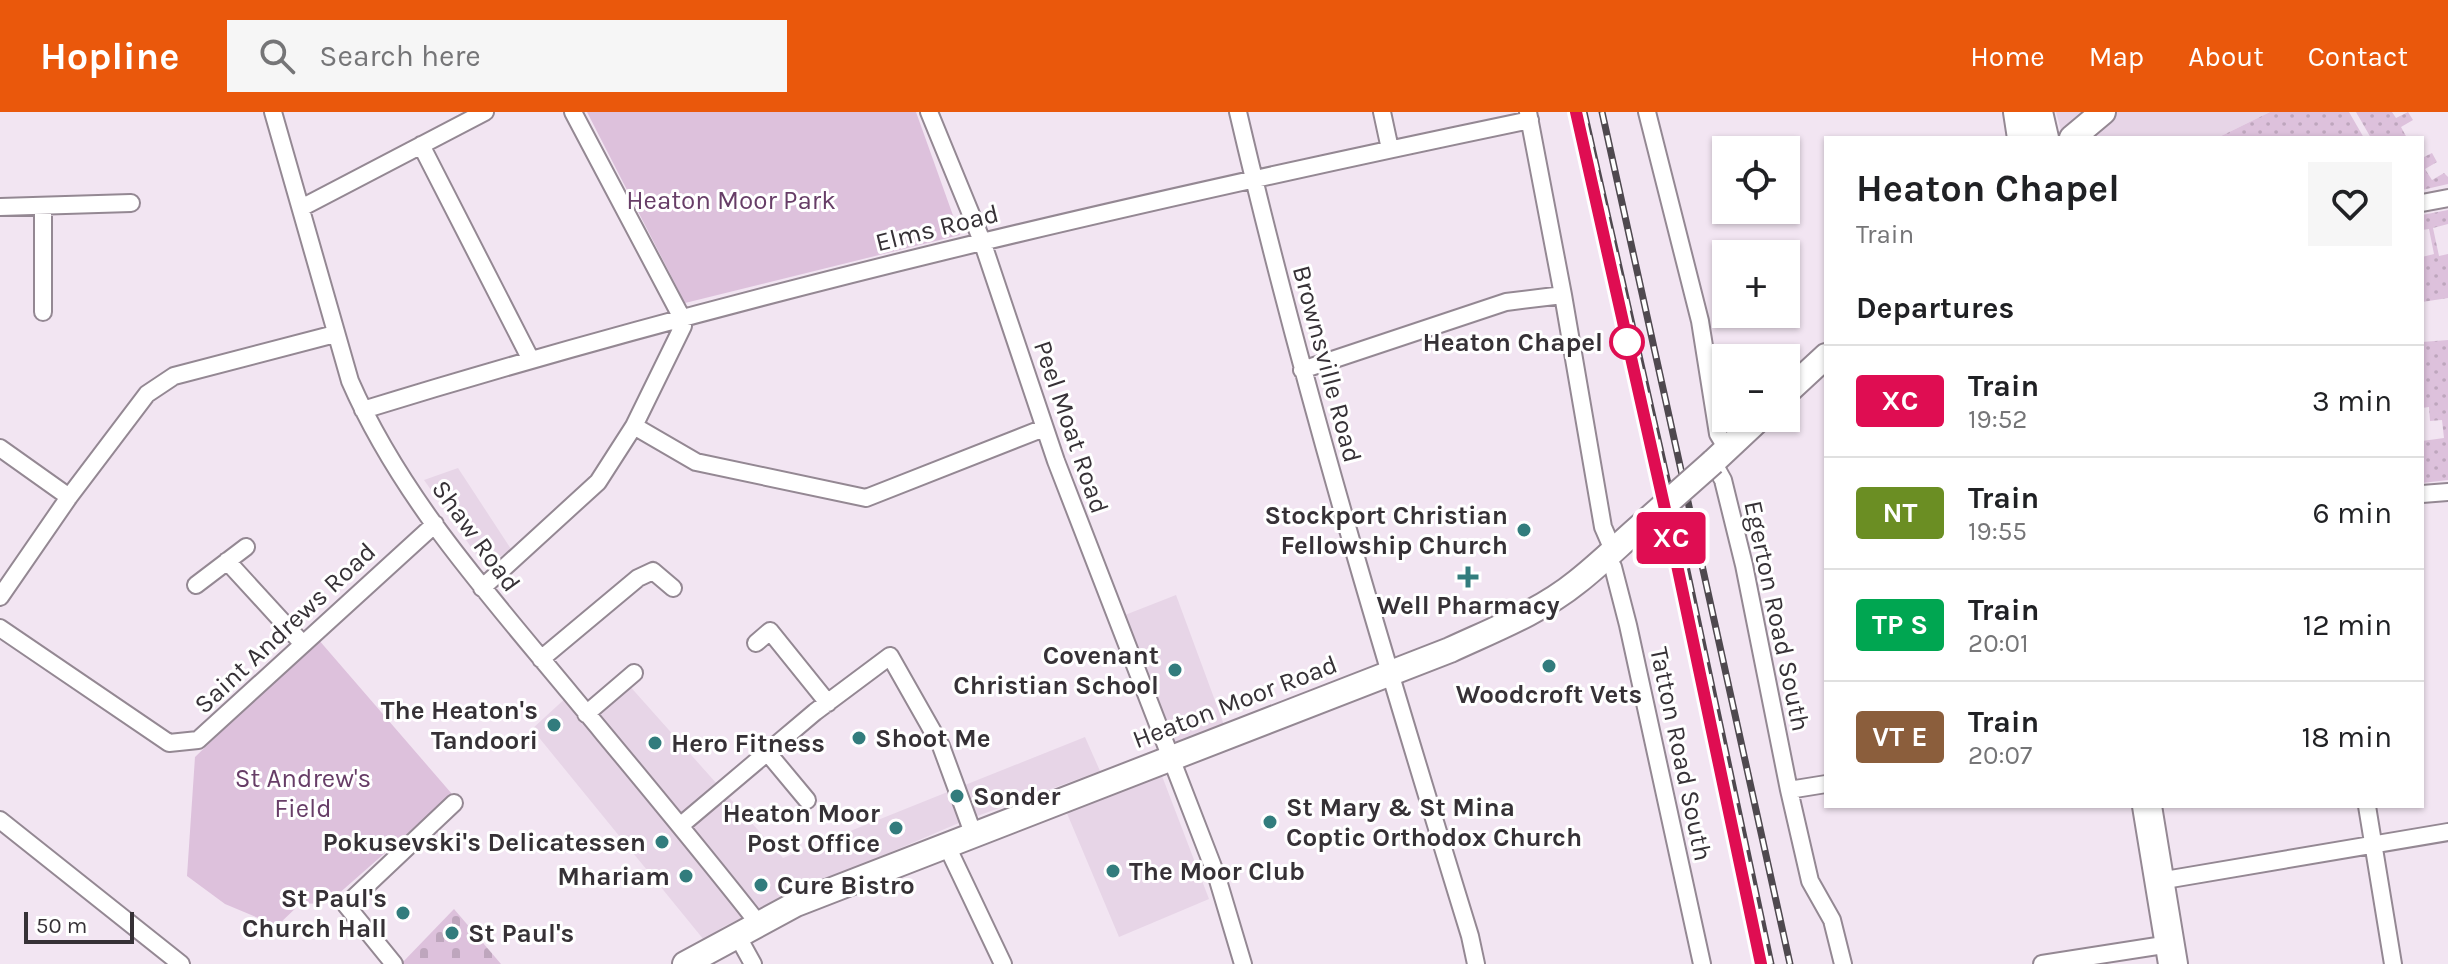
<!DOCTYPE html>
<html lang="en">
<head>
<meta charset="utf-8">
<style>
  body { margin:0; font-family:Karla,sans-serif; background:#f6f6f6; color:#202124; height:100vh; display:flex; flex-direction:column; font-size:30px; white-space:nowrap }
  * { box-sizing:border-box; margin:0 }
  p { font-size:26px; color:#757577 }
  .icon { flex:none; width:44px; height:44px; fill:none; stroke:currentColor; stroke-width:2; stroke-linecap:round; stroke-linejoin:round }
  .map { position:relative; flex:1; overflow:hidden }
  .details { position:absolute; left:1824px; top:24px; width:600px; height:672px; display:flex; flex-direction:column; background:#fff; border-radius:0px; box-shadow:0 2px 6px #0004 }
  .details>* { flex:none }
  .badge { padding:0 16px; border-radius:6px; font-size:28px; line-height:52px }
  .controls { position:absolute; left:1712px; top:24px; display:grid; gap:16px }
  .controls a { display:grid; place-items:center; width:88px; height:88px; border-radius:0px; background:#fff; box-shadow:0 2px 6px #0004; font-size:40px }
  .scale { position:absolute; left:24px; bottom:20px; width:110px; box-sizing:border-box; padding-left:8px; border:4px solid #363136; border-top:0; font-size:22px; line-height:28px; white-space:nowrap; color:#363136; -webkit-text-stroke:6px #fff; paint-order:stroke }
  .map>.badge { position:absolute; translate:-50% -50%; box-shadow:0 0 0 4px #fff }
  h2 { padding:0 32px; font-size:30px; line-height:72px }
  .round { display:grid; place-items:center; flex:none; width:84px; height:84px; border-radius:0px; background:#f6f6f6 }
  .overview { display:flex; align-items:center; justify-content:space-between; height:136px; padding:0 32px }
  h1 { font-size:38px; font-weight:700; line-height:60px }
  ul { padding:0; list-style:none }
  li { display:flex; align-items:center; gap:24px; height:112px; padding:0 32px; border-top:2px solid #e0e0e0 }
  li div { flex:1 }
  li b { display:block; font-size:30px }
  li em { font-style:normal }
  li .badge { min-width:88px; font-weight:700; text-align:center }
  header { display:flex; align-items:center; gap:48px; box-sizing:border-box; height:112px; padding:0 40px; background:#ea580c; color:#fff }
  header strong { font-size:38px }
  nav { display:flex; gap:44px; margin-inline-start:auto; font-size:28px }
  .search { width:560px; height:72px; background:#f6f6f6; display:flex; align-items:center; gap:20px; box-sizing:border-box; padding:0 28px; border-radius:0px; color:#757577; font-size:30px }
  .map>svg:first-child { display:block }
  .built { fill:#e7d5e7 }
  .green { fill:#ddc1dc }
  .cemetery { fill:url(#cemetery-stones) }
  .garden { fill:url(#garden-dots) }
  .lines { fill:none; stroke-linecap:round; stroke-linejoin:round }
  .minor-casing { stroke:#948893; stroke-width:20 }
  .secondary-casing { stroke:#948893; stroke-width:28 }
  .trunk-casing { stroke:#948893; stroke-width:32 }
  .minor { stroke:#fff; stroke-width:16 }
  .secondary { stroke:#fff; stroke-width:24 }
  .trunk { stroke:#fff; stroke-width:28 }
  .rail-casing { stroke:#4f494f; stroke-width:7 }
  .rail { stroke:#fff; stroke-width:4; stroke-dasharray:12; stroke-linecap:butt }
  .secondary-bridge-casing { stroke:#948893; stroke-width:28; stroke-linecap:butt }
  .secondary-bridge { stroke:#fff; stroke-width:24 }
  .line-casing { stroke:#fff; stroke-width:18 }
  .line { stroke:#df0d52; stroke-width:12 }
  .stop-dot { fill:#fff; stroke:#df0d52; stroke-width:4 }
  .poi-dot { fill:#327c7d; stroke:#fff; stroke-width:3 }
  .labels { text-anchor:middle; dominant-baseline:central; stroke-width:6; stroke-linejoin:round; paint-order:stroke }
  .park-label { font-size:26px; fill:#673d67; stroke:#fff }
  .street-label { font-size:26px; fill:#363136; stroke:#fff }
  .stop-label { font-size:26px; font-weight:bold; fill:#363136; stroke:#fff; text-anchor:end }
  .poi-label { font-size:26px; font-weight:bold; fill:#363136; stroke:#fff; text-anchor:end }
</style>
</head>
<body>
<header>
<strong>Hopline</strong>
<div class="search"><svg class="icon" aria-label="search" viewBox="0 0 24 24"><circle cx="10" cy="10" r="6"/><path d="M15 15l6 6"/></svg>Search here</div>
<nav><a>Home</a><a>Map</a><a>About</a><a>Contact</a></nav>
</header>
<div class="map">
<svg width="2448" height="852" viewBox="0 0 2448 852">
  <defs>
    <pattern id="cemetery-stones" width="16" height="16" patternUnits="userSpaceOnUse" patternTransform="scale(2)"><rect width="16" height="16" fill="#ddc1dc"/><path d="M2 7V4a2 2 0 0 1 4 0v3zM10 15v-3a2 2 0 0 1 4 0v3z" fill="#bea6bd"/></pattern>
    <pattern id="garden-dots" width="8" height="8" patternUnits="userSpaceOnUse" patternTransform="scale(2)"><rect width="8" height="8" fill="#ddc1dc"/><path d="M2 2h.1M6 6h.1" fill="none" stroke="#bea6bd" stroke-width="1.8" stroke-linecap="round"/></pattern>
  </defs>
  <rect width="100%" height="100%" fill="#f2e5f2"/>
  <!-- built -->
  <path class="built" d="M2056 0H2270L2217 26H2063Z
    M458 356 511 437 485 455 424 368Z
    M1176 483 1224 613 1173 632 1125 503Z
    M619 562 783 746 1085 625 1100 659 961 710 777 789 723 815 704 828 532 617 569 583 580 596Z
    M1162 664 1209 787 1119 825 1066 699Z"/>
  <!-- green -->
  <path class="green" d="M587 0H916L960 123 685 191Z
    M318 527 452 682 328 791 300 792 277 814 225 792 187 764 195 645Z"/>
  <!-- cemetery -->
  <path class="cemetery" d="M454 797 501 852H401Z"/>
  <!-- garden -->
  <path class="garden" d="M2270 0H2349L2364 26H2217Z
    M2356 0H2392L2396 6 2408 0 2413 8 2401 15 2407 26H2371Z
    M2432 41 2437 50 2425 57 2432 68 2444 61 2448 65V72L2422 78V46Z
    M2448 98V112L2433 116 2439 144 2448 142V186L2422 190V145L2434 142 2429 117 2422 118V103Z
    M2448 228V368L2422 371V329L2444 326 2442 308 2430 309 2429 295 2422 296V230Z"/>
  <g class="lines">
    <defs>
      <path id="minor" d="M273 0 350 269C401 386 489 483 570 581 633 657 697 733 758 811
        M929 0 982 129 1056 349 1217 765 1243 852
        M1238 0C1303 278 1386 551 1470 824L1476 852
        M1382 0 1390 37
        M1528 0 1563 183 1603 415 1613 438
        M1647 0 1700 209 1718 322 1727 337
        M421 33 530 246
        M2422 91 2448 86
        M0 95 131 91
        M301 96 485 0
        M43 200V96
        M1302 258 1506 190 1563 183
        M363 298C746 180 1137 90 1530 8
        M634 314 696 350 866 386 1044 316
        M0 336 69 385
        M1713 350 1723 368 1744 453 1789 678 1810 769 1832 808 1843 852
        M2422 382 2448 380
        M1605 446 1613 455 1628 513 1702 852
        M227 449 302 531
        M196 473 246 435
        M482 476 598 370 634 314 683 214 682 206 573 0
        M0 485 69 385 147 282 174 264 335 222
        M0 516 169 631 198 628 435 412
        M756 531 770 519 828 591
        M541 547 638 466 653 459 673 476
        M586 602 634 561
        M767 640 807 688
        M1789 678 1826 672
        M2367 694 2393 852
        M0 708 181 852
        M680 714 815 600 890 544 941 634 973 721
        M946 732 1003 852
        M2159 769 2448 720
        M737 823 753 852
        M394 852 346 793 454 691
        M2042 852 2170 832"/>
      <path id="secondary" d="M2072 26 2103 0
        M1786 281 1826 244
        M1713 350 1760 306
        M685 852 796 792 1450 538C1493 518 1540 500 1577 470 1600 452 1621 431 1643 412"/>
      <path id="trunk" d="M2018 0 2022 26
        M2038 0 2044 26
        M2147 694 2173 852"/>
    </defs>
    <!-- minor casing -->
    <use href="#minor" class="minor-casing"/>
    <!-- secondary casing -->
    <use href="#secondary" class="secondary-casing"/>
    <!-- trunk casing -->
    <use href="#trunk" class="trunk-casing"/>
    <!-- minor -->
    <use href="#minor" class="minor"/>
    <!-- secondary -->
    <use href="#secondary" class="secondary"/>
    <!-- trunk -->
    <use href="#trunk" class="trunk"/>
    <defs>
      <path id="rail" d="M1584 0 1676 407 1771 852
        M1602 0 1790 852"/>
    </defs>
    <!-- rail casing -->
    <use href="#rail" class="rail-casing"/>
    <!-- rail -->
    <use href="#rail" class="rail"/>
    <defs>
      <path id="secondary-bridge" d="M1643 412 1713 350"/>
    </defs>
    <!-- secondary-bridge casing -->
    <use href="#secondary-bridge" class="secondary-bridge-casing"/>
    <!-- secondary-bridge -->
    <use href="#secondary-bridge" class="secondary-bridge"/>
  </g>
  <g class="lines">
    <defs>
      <path id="line" d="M1576 0 1669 415 1761 852"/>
    </defs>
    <!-- line casing -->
    <use href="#line" class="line-casing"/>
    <!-- line -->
    <use href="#line" class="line"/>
  </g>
  <!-- markers -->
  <circle class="stop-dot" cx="1627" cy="230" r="16"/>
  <g class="poi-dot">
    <circle cx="1524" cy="418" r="8"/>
    <path d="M1464 453h8v8h8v8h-8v8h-8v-8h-8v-8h8z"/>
    <circle cx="1549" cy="554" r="8"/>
    <circle cx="1175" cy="558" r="8"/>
    <circle cx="554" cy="613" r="8"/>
    <circle cx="859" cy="626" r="8"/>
    <circle cx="655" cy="631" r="8"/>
    <circle cx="957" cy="684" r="8"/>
    <circle cx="1270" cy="710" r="8"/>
    <circle cx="896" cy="716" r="8"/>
    <circle cx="662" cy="730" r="8"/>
    <circle cx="1113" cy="759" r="8"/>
    <circle cx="686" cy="764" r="8"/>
    <circle cx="761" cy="773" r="8"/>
    <circle cx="403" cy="801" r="8"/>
    <circle cx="452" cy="821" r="8"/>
  </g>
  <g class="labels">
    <!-- park labels -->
    <g class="park-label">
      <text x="731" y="88">Heaton Moor Park</text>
      <text x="303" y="666">St Andrew's<tspan x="303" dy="30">Field</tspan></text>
    </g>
    <!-- street labels -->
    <g class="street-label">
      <text transform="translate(937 116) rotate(-14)">Elms Road</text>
      <text transform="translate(1327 252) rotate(75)">Brownsville Road</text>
      <text transform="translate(1071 315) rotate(71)">Peel Moat Road</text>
      <text transform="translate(476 424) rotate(54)">Shaw Road</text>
      <text transform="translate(1777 504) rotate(78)">Egerton Road South</text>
      <text transform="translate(285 516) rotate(-43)">Saint Andrews Road</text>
      <text transform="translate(1235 590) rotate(-21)">Heaton Moor Road</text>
      <text transform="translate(1681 642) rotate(78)">Tatton Road South</text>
    </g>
    <!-- stop labels -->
    <g class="stop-label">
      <text x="1603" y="230">Heaton Chapel</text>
    </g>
    <!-- poi labels -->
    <g class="poi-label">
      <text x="1508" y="403">Stockport Christian<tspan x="1508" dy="30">Fellowship Church</tspan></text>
      <text x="1468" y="493" text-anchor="middle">Well Pharmacy</text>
      <text x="1159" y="543">Covenant<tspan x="1159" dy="30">Christian School</tspan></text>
      <text x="1549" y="582" text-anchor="middle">Woodcroft Vets</text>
      <text x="538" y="598">The Heaton's<tspan x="538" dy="30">Tandoori</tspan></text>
      <text x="875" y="626" text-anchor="start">Shoot Me</text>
      <text x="671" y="631" text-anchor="start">Hero Fitness</text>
      <text x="973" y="684" text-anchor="start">Sonder</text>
      <text x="1286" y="695" text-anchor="start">St Mary &amp; St Mina<tspan x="1286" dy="30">Coptic Orthodox Church</tspan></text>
      <text x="880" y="701">Heaton Moor<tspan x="880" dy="30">Post Office</tspan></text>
      <text x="646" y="730">Pokusevski's Delicatessen</text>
      <text x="1129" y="759" text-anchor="start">The Moor Club</text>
      <text x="670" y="764">Mhariam</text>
      <text x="777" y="773" text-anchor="start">Cure Bistro</text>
      <text x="387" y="786">St Paul's<tspan x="387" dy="30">Church Hall</tspan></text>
      <text x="468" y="821" text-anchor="start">St Paul's</text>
    </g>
  </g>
</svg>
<div class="controls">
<a><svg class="icon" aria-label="locate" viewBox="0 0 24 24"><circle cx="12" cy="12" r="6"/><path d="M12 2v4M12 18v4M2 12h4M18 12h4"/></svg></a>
<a>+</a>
<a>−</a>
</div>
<div class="scale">50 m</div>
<b class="badge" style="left:1671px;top:426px;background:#df0d52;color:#fff">XC</b>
<section class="details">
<div class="overview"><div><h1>Heaton Chapel</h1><p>Train</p></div><a class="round"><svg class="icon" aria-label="heart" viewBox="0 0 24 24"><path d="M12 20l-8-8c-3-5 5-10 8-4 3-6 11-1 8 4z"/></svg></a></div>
<h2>Departures</h2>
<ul>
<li><span class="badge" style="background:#df0d52;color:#fff">XC</span><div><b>Train</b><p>19:52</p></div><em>3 min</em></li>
<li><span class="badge" style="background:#6b8e23;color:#fff">NT</span><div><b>Train</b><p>19:55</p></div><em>6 min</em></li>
<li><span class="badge" style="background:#00a651;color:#fff">TP S</span><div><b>Train</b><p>20:01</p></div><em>12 min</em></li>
<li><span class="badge" style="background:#8b5e3c;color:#fff">VT E</span><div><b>Train</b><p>20:07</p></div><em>18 min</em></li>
</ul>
</section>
</div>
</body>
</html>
